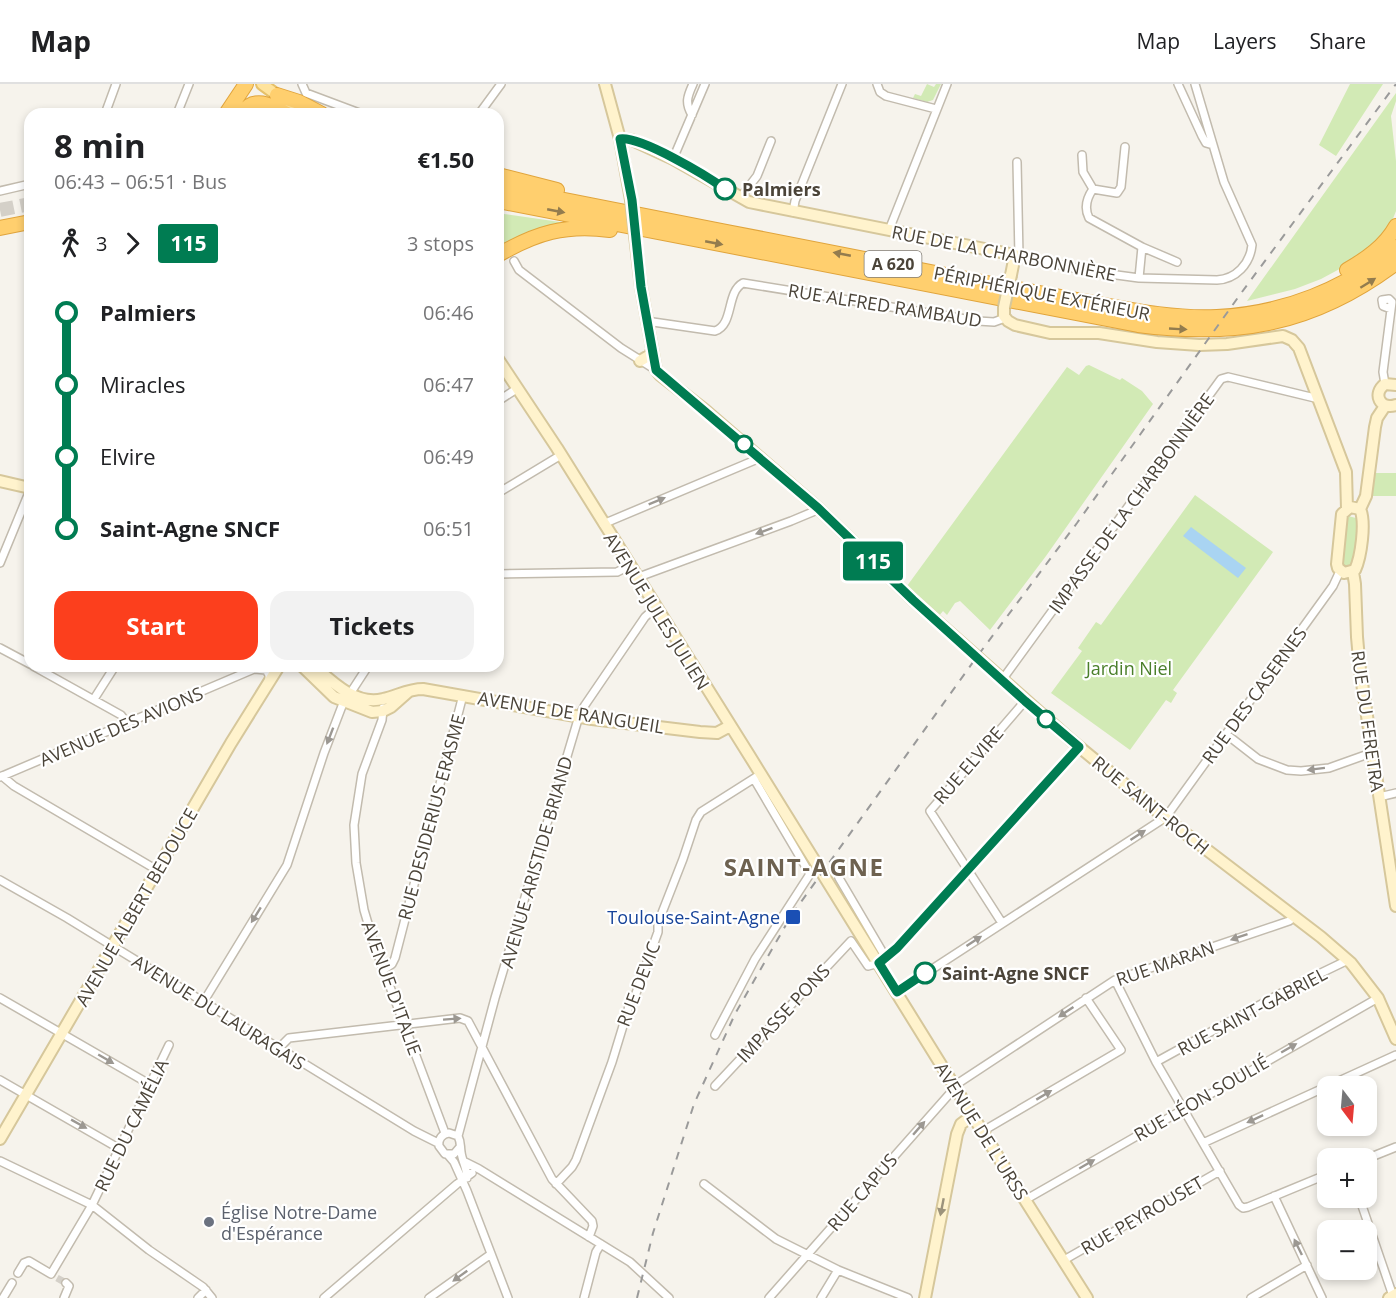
<!DOCTYPE html>
<html lang="en">
<head>
<meta charset="utf-8">
<style>
  body { margin:0; font-family:"Open Sans",sans-serif; background:#f2f2f2; color:#202124; height:100vh; display:flex; flex-direction:column; font-size:22px; white-space:nowrap }
  * { box-sizing:border-box; margin:0 }
  p { font-size:20px; color:#757577 }
  .icon { flex:none; width:33px; height:33px; fill:none; stroke:currentColor; stroke-width:2; stroke-linecap:round; stroke-linejoin:round }
  .map { position:relative; flex:1; overflow:hidden }
  .sheet { position:absolute; left:24px; top:24px; width:480px; height:564px; display:flex; flex-direction:column; background:#fff; border-radius:18px; box-shadow:0 3px 9px #0003 }
  .sheet>* { flex:none }
  .badge { padding:0 12px; border-radius:4px; font-size:21px; line-height:39px }
  .needle { width:39px; rotate:164deg }
  .tools { position:absolute; left:1317px; top:992px; display:grid; gap:12px }
  .tools a { display:grid; place-items:center; width:60px; height:60px; border-radius:12px; background:#fff; box-shadow:0 3px 9px #0003; font-size:30px }
  .map>.badge { position:absolute; translate:-50% -50%; box-shadow:0 0 0 3px #fff }
  .legs { display:flex; align-items:center; gap:9px; height:66px; padding:0 30px; font-size:20px }
  .legs p { margin-inline-start:auto }
  .head { display:flex; align-items:center; justify-content:space-between; height:102px; padding:0 30px }
  h1 { font-size:33px; font-weight:700; line-height:45px }
  .cta { display:flex; gap:12px; margin-top:auto; padding:12px 30px }
  .cta a { flex:1; height:69px; border-radius:18px; background:#fc3f1d; color:#fff; font-size:24px; font-weight:700; line-height:69px; text-align:center }
  .cta a+a { background:#f2f2f2; color:#202124 }
  ul { padding:0 30px; list-style:none }
  li { display:flex; align-items:center; gap:21px; height:72px; font-size:22px }
  li i { display:grid; place-items:center; width:9px; height:100%; margin:0 8px; background:currentColor }
  li i::after { content:''; width:15px; height:15px; margin:-8px; border:4px solid; border-radius:50%; background:#fff }
  li p { margin-inline-start:auto }
  li:first-child i { background:linear-gradient(#0000 50%,currentColor 0) }
  li:last-child i { background:linear-gradient(currentColor 50%,#0000 0) }
  header { display:flex; align-items:center; gap:36px; box-sizing:border-box; height:84px; padding:0 30px; background:#fff; border-bottom:2px solid #e0e0e0 }
  header strong { font-size:28px }
  nav { display:flex; gap:33px; margin-inline-start:auto; font-size:21px }
  .map>svg:first-child { display:block }
  .green { fill:#d2eab5 }
  .water { fill:#a9d4f2 }
  .lines { fill:none; stroke-linecap:round; stroke-linejoin:round }
  .street-tunnel { stroke:#d4d0c8; stroke-width:7; stroke-dasharray:7 3.5; stroke-linecap:butt }
  .highway-tunnel { stroke:#d4d0c8; stroke-width:14; stroke-dasharray:14 7; stroke-linecap:butt }
  .street-casing { stroke:#c2bbae; stroke-width:10 }
  .secondary-casing { stroke:#d6c79b; stroke-width:14 }
  .primary-casing { stroke:#e6c16a; stroke-width:14 }
  .highway-casing { stroke:#e0a43c; stroke-width:16 }
  .street { stroke:#fff; stroke-width:7 }
  .secondary { stroke:#fff3cd; stroke-width:10 }
  .primary { stroke:#ffe39c; stroke-width:10 }
  .highway { stroke:#ffcf6e; stroke-width:14 }
  .rail { stroke:#9a9a9a; stroke-width:2; stroke-dasharray:8 8; stroke-linecap:butt }
  .secondary-bridge-casing { stroke:#d6c79b; stroke-width:14; stroke-linecap:butt }
  .secondary-bridge { stroke:#fff3cd; stroke-width:10 }
  .oneway { fill:#937c4e }
  .oneway2 { fill:#9c9892 }
  .oneway3 { fill:#9c937c }
  .line-1-casing { stroke:#fff; stroke-width:14 }
  .line-1 { stroke:#007c52; stroke-width:9 }
  .stop-1-dot { fill:#fff; stroke:#007c52; stroke-width:3 }
  .transit-dot { fill:#1a4fb4; stroke:#fff; stroke-width:2 }
  .worship-dot { fill:#6b7280; stroke:#fff; stroke-width:2 }
  .labels { text-anchor:middle; dominant-baseline:central; stroke-width:4.5; stroke-linejoin:round; paint-order:stroke }
  .shield { fill:#fff; stroke:#817c74; stroke-width:1.5 }
  .shield-label { font-size:16px; font-weight:bold; fill:#4b4439 }
  .stop-label { font-size:18px; font-weight:bold; fill:#4b4439; stroke:#fff; text-anchor:start }
  .street-label { font-size:18px; fill:#4b4439; stroke:#fff }
  .park-label { font-size:18px; fill:#4a7f2a; stroke:#fff }
  .transit-label { font-size:18px; fill:#164399; stroke:#fff; text-anchor:end }
  .worship-label { font-size:18px; fill:#5b616d; stroke:#fff; text-anchor:start }
  .district-label { font-size:24px; font-weight:bold; letter-spacing:1.5px; fill:#6e6250; stroke:#fff }
</style>
</head>
<body>
<header>
<strong>Map</strong>
<nav><a>Map</a><a>Layers</a><a>Share</a></nav>
</header>
<div class="map">
<svg width="1396" height="1214" viewBox="0 0 1396 1214">
  <rect width="100%" height="100%" fill="#f6f3ec"/>
  <!-- green -->
  <path class="green" d="M927 0 934 3 936 0H941L933 16 927 18 913 14 915 10 921 12Z
    M1350 0H1383L1336 72 1319 61Z
    M1396 9V17L1391 32 1396 77V127L1388 147 1347 181 1321 195 1295 205 1247 217Z
    M498 128 504 130 567 139 498 167Z
    M1089 281 1120 296 1122 294 1142 307 1153 320 1046 472 990 546 960 517 955 519 947 531 943 527 939 532 907 502 1067 283 1079 291 1086 282Z
    M1375 389H1396V412H1372Z
    M1195 411 1273 468 1173 606 1177 609 1171 619 1166 616 1130 666 1051 609 1082 567 1078 564 1096 538 1101 541Z
    M1348 432 1356 434 1359 441 1357 474 1349 486 1341 480 1345 434Z"/>
  <!-- water -->
  <path class="water" d="M1191 443 1246 484 1238 494 1183 452Z"/>
  <g class="lines">
    <!-- street-tunnel -->
    <path class="street-tunnel" d="M57 1194 66 1199"/>
    <!-- highway-tunnel -->
    <path class="highway-tunnel" d="M0 126 30 120"/>
    <defs>
      <path id="street" d="M302 0 306 9 362 30
        M877 0 880 8 886 12 936 25
        M1178 0 1202 52 1206 59 1213 61
        M105 30 116 0
        M177 30 189 0
        M479 30 501 0
        M692 31C685 19 687 13 693 0
        M1125 63 1121 103 1117 109 1093 105C1086 115 1084 124 1089 134L1142 163 1139 194
        M1082 71 1083 88 1093 105
        M673 75 705 0
        M1017 78 1019 172
        M0 107 30 100
        M740 114 757 92 771 57
        M793 128 795 117 842 0
        M889 146 947 0
        M1142 163 1177 178
        M1015 171 1087 187 1139 194 1217 196C1236 195 1250 180 1252 161L1224 98 1195 0
        M514 177 519 186 621 264 656 286
        M646 237 715 247C734 241 726 208 743 199L978 237 994 238 1005 234
        M1385 300 1383 288 1392 218 1389 215 1382 216 1383 222 1391 225
        M498 317 518 304
        M498 409 561 371
        M603 440 760 374
        M0 479 30 406
        M498 490 617 488 629 482
        M636 494 791 437 815 427 818 424
        M0 564 30 580
        M33 582 121 631 127 639
        M1002 596 1221 295 1228 293 1319 315
        M94 615 115 582
        M383 624 382 636 362 690 354 741 356 779 364 826 375 863 445 1049
        M1226 650 1258 675 1287 686 1301 687 1329 684 1371 669
        M2 692 14 702 157 786
        M0 693 254 585 266 586 269 591V595
        M1379 713 1396 709
        M839 794 886 874
        M0 796 67 834 414 1047 438 1059
        M1002 839 930 727 1025 617
        M383 886 392 880 395 874 463 611
        M1115 896 1156 978 1239 1121 1243 1124 1248 1123 1328 1090
        M897 908 1166 733 1333 502 1340 487
        M0 914 151 1001
        M204 917 287 781 324 669 342 622 368 582
        M715 951 755 875 810 790 754 695
        M279 964 289 954 460 934 468 937 552 1095 592 1137 593 1142 589 1153
        M1156 978 1296 901 1348 876
        M0 996 120 1065
        M715 1002 851 857 868 882 879 879 892 869 1079 663
        M1328 1002 1396 971
        M983 1047 1121 966 1086 914
        M458 1052 495 914 579 632 585 621 645 533 655 524
        M1203 1059 1328 1002
        M460 1063 454 1070H445L439 1062C438 1055 442 1050 449 1049L458 1052C461 1058 460 1061 461 1068 462 1077 467 1084 467 1094
        M448 1071 454 1078 467 1107 508 1214
        M1366 1075 1396 1063
        M0 1077 92 1121 149 1166 203 1203 212 1214
        M465 1078 479 1085 630 1178 669 1214
        M556 1100 572 1083 576 1076 612 978 630 919 635 912 658 848V839L683 775 696 736 701 728 761 690
        M704 1100 776 1155 838 1186 908 1214
        M1274 1112 1322 1214
        M1359 1113 1393 1212
        M1025 1116 1378 914
        M1064 1176 1220 1087
        M18 1189 24 1179 29 1177 51 1190 92 1121 169 961
        M3 1214 12 1199
        M64 1214 69 1202 66 1199
        M198 1214 206 1206
        M324 1214 457 1100 472 1089
        M429 1214 491 1170
        M584 1214 596 1168 601 1160
        M769 1214 960 998 1115 896 1289 837 1294 833
        M821 1214 838 1186
        M1251 1214 1307 1181"/>
      <path id="secondary" d="M605 0 620 55 631 116
        M620 55 632 56 673 75 749 118 1015 171 1011 191
        M636 160 641 203 656 286 660 291 705 326 818 424 913 516 1072 657 1173 740 1321 853 1351 879 1378 914 1396 955
        M1004 223V232L1008 237 1015 241 1050 249H1099L1157 258 1199 261 1227 260 1283 252 1292 256 1299 264 1346 388 1347 425
        M498 275 557 364 749 671 1020 1108 1087 1214
        M640 277 650 271 652 266
        M1396 301 1385 300C1372 310 1380 326 1396 321
        M0 397 30 404
        M1350 423 1360 425C1366 438 1361 473 1355 486L1344 489 1338 484 1337 480 1342 430Z
        M1360 425 1366 412 1375 343 1377 334 1385 322
        M1353 488 1355 500 1357 553 1360 586 1396 822
        M302 582 334 613 372 628 383 627 391 623 408 608
        M314 582C332 598 356 622 383 615 397 612 408 605 423 605L592 635 700 648 717 649 730 642
        M0 1055 231 659 279 582
        M925 1214 957 1050 961 1040 973 1031
        M1389 1214 1396 1210"/>
      <path id="primary" d="M262 0 303 30"/>
      <path id="highway" d="M277 11 299 18 322 30
        M226 30 246 0
        M241 30C254 11 271 21 287 30
        M498 91 557 106
        M498 103C649 133 800 162 951 192 997 201 1042 210 1088 218 1131 226 1173 235 1217 233 1283 230 1346 205 1396 163
        M498 117 1138 241C1238 254 1315 240 1396 179
        M0 144 30 138
        M498 171C536 149 565 140 610 146
        M1347 186C1366 175 1385 162 1396 142"/>
    </defs>
    <!-- street casing -->
    <use href="#street" class="street-casing"/>
    <!-- secondary casing -->
    <use href="#secondary" class="secondary-casing"/>
    <!-- primary casing -->
    <use href="#primary" class="primary-casing"/>
    <!-- highway casing -->
    <use href="#highway" class="highway-casing"/>
    <!-- street -->
    <use href="#street" class="street"/>
    <!-- secondary -->
    <use href="#secondary" class="secondary"/>
    <!-- primary -->
    <use href="#primary" class="primary"/>
    <!-- highway -->
    <use href="#highway" class="highway"/>
    <!-- rail -->
    <path class="rail" d="M637 1214 653 1149 694 1020 735 930 791 832 976 574 1077 439 1239 212 1396 0"/>
    <defs>
      <path id="secondary-bridge" d="M631 116 636 160
        M1004 223 1011 191"/>
    </defs>
    <!-- secondary-bridge casing -->
    <use href="#secondary-bridge" class="secondary-bridge-casing"/>
    <!-- secondary-bridge -->
    <use href="#secondary-bridge" class="secondary-bridge"/>
  </g>
  <!-- one-way arrows -->
  <defs><path id="oneway-solid" d="M-6-.8H1V-3.2L6.5 0L1 3.2V.8H-6Z" transform="scale(1.5)"/></defs>
  <g class="oneway">
    <use href="#oneway-solid" transform="translate(556 127) rotate(11)"/>
    <use href="#oneway-solid" transform="translate(714 159) rotate(11)"/>
    <use href="#oneway-solid" transform="translate(842 170) rotate(-169)"/>
    <use href="#oneway-solid" transform="translate(1368 199) rotate(-32)"/>
    <use href="#oneway-solid" transform="translate(1178 245) rotate(3)"/>
  </g>
  <g class="oneway2">
    <use href="#oneway-solid" transform="translate(657 417) rotate(-22)"/>
    <use href="#oneway-solid" transform="translate(764 447) rotate(160)"/>
    <use href="#oneway-solid" transform="translate(330 652) rotate(111)"/>
    <use href="#oneway-solid" transform="translate(1316 685) rotate(173)"/>
    <use href="#oneway-solid" transform="translate(1138 751) rotate(-33)"/>
    <use href="#oneway-solid" transform="translate(256 831) rotate(122)"/>
    <use href="#oneway-solid" transform="translate(1239 853) rotate(161)"/>
    <use href="#oneway-solid" transform="translate(974 857) rotate(-33)"/>
    <use href="#oneway-solid" transform="translate(1066 928) rotate(146)"/>
    <use href="#oneway-solid" transform="translate(452 935) rotate(-4)"/>
    <use href="#oneway-solid" transform="translate(1289 964) rotate(-30)"/>
    <use href="#oneway-solid" transform="translate(106 975) rotate(30)"/>
    <use href="#oneway-solid" transform="translate(1044 1011) rotate(-31)"/>
    <use href="#oneway-solid" transform="translate(1255 1035) rotate(155)"/>
    <use href="#oneway-solid" transform="translate(79 1040) rotate(29)"/>
    <use href="#oneway-solid" transform="translate(919 1044) rotate(-49)"/>
    <use href="#oneway-solid" transform="translate(1087 1080) rotate(-30)"/>
    <use href="#oneway-solid" transform="translate(1298 1163) rotate(-116)"/>
    <use href="#oneway-solid" transform="translate(460 1192) rotate(144)"/>
  </g>
  <use class="oneway3" href="#oneway-solid" transform="translate(942 1123) rotate(101)"/>
  <g class="lines">
    <defs>
      <path id="line-1" d="M725 105C707 92 641 52 620 55L632 116 641 203 656 286 818 424 913 516 1025 617 1079 663 897 864 879 879 897 908 925 889"/>
    </defs>
    <!-- line-1 casing -->
    <use href="#line-1" class="line-1-casing"/>
    <!-- line-1 -->
    <use href="#line-1" class="line-1"/>
  </g>
  <!-- markers -->
  <g class="stop-1-dot">
    <circle cx="725" cy="105" r="10"/>
    <circle cx="744" cy="360" r="8"/>
    <circle cx="1046" cy="635" r="8"/>
    <circle cx="925" cy="889" r="10"/>
  </g>
  <rect class="transit-dot" x="785" y="825" width="16" height="16" rx="3"/>
  <circle class="worship-dot" cx="209" cy="1138" r="6"/>
  <g class="labels">
    <!-- shield labels -->
    <rect class="shield" x="864.5" y="167" width="57" height="26" rx="4.5"/>
    <g class="shield-label">
      <text x="893" y="180">A 620</text>
    </g>
    <!-- stop labels -->
    <g class="stop-label">
      <text x="742" y="105">Palmiers</text>
      <text x="942" y="889">Saint-Agne SNCF</text>
    </g>
    <!-- street labels -->
    <g class="street-label">
      <text transform="translate(1004 169) rotate(11)">RUE DE LA CHARBONNIÈRE</text>
      <text transform="translate(1042 209) rotate(11)">PÉRIPHÉRIQUE EXTÉRIEUR</text>
      <text transform="translate(885 221) rotate(9)">RUE ALFRED RAMBAUD</text>
      <text transform="translate(1131 419) rotate(-54)">IMPASSE DE LA CHARBONNIÈRE</text>
      <text transform="translate(657 527) rotate(58)">AVENUE JULES JULIEN</text>
      <text transform="translate(1254 611) rotate(-54)">RUE DES CASERNES</text>
      <text transform="translate(571 628) rotate(9)">AVENUE DE RANGUEIL</text>
      <text transform="translate(1368 637) rotate(82)">RUE DU FERETRA</text>
      <text transform="translate(121 642) rotate(-23)">AVENUE DES AVIONS</text>
      <text transform="translate(968 681) rotate(-49)">RUE ELVIRE</text>
      <text transform="translate(1151 721) rotate(39)">RUE SAINT-ROCH</text>
      <text transform="translate(431 733) rotate(-75)">RUE DESIDERIUS ERASME</text>
      <text transform="translate(536 778) rotate(-74)">AVENUE ARISTIDE BRIAND</text>
      <text transform="translate(136 823) rotate(-60)">AVENUE ALBERT BEDOUCE</text>
      <text transform="translate(1165 879) rotate(-19)">RUE MARAN</text>
      <text transform="translate(638 900) rotate(-69)">RUE DEVIC</text>
      <text transform="translate(392 904) rotate(70)">AVENUE D'ITALIE</text>
      <text transform="translate(1252 927) rotate(-28)">RUE SAINT-GABRIEL</text>
      <text transform="translate(219 928) rotate(32)">AVENUE DU LAURAGAIS</text>
      <text transform="translate(783 929) rotate(-47)">IMPASSE PONS</text>
      <text transform="translate(1201 1014) rotate(-30)">RUE LÉON SOULIÉ</text>
      <text transform="translate(131 1041) rotate(-64)">RUE DU CAMÉLIA</text>
      <text transform="translate(982 1047) rotate(58)">AVENUE DE L'URSS</text>
      <text transform="translate(862 1108) rotate(-49)">RUE CAPUS</text>
      <text transform="translate(1142 1131) rotate(-30)">RUE PEYROUSET</text>
    </g>
    <!-- park labels -->
    <g class="park-label">
      <text x="1129" y="584">Jardin Niel</text>
    </g>
    <!-- transit labels -->
    <g class="transit-label">
      <text x="780" y="833">Toulouse-Saint-Agne</text>
    </g>
    <!-- worship labels -->
    <g class="worship-label">
      <text x="221" y="1128">Église Notre-Dame<tspan x="221" dy="21">d'Espérance</tspan></text>
    </g>
    <!-- district labels -->
    <g class="district-label">
      <text x="804" y="782">SAINT-AGNE</text>
    </g>
  </g>
</svg>
<div class="tools">
<a><svg class="needle" viewBox="-14 -14 28 28"><path d="M0-13l5 13h-10z" fill="#e53935"/><path d="M0 13l5-13h-10z" fill="#757577"/></svg></a>
<a>+</a>
<a>−</a>
</div>
<b class="badge" style="left:873px;top:477px;background:#007c52;color:#fff">115</b>
<section class="sheet">
<div class="head"><div><h1>8 min</h1><p>06:43 – 06:51 · Bus</p></div><b>€1.50</b></div>
<div class="legs"><svg class="icon" aria-label="walk" viewBox="0 0 24 24"><circle cx="13" cy="4" r="2"/><path d="M13 8l-2 6 4 7M11 14l-3 7M7 12l3-4h3l4 4"/></svg>3<svg class="icon" aria-label="forward" viewBox="0 0 24 24"><path d="M9 5l7 7-7 7"/></svg><b class="badge" style="background:#007c52;color:#fff">115</b><p>3 stops</p></div>
<ul>
<li><i style="color:#007c52"></i><b>Palmiers</b><p>06:46</p></li>
<li><i style="color:#007c52"></i><span>Miracles</span><p>06:47</p></li>
<li><i style="color:#007c52"></i><span>Elvire</span><p>06:49</p></li>
<li><i style="color:#007c52"></i><b>Saint-Agne SNCF</b><p>06:51</p></li>
</ul>
<div class="cta"><a>Start</a><a>Tickets</a></div>
</section>
</div>
</body>
</html>
